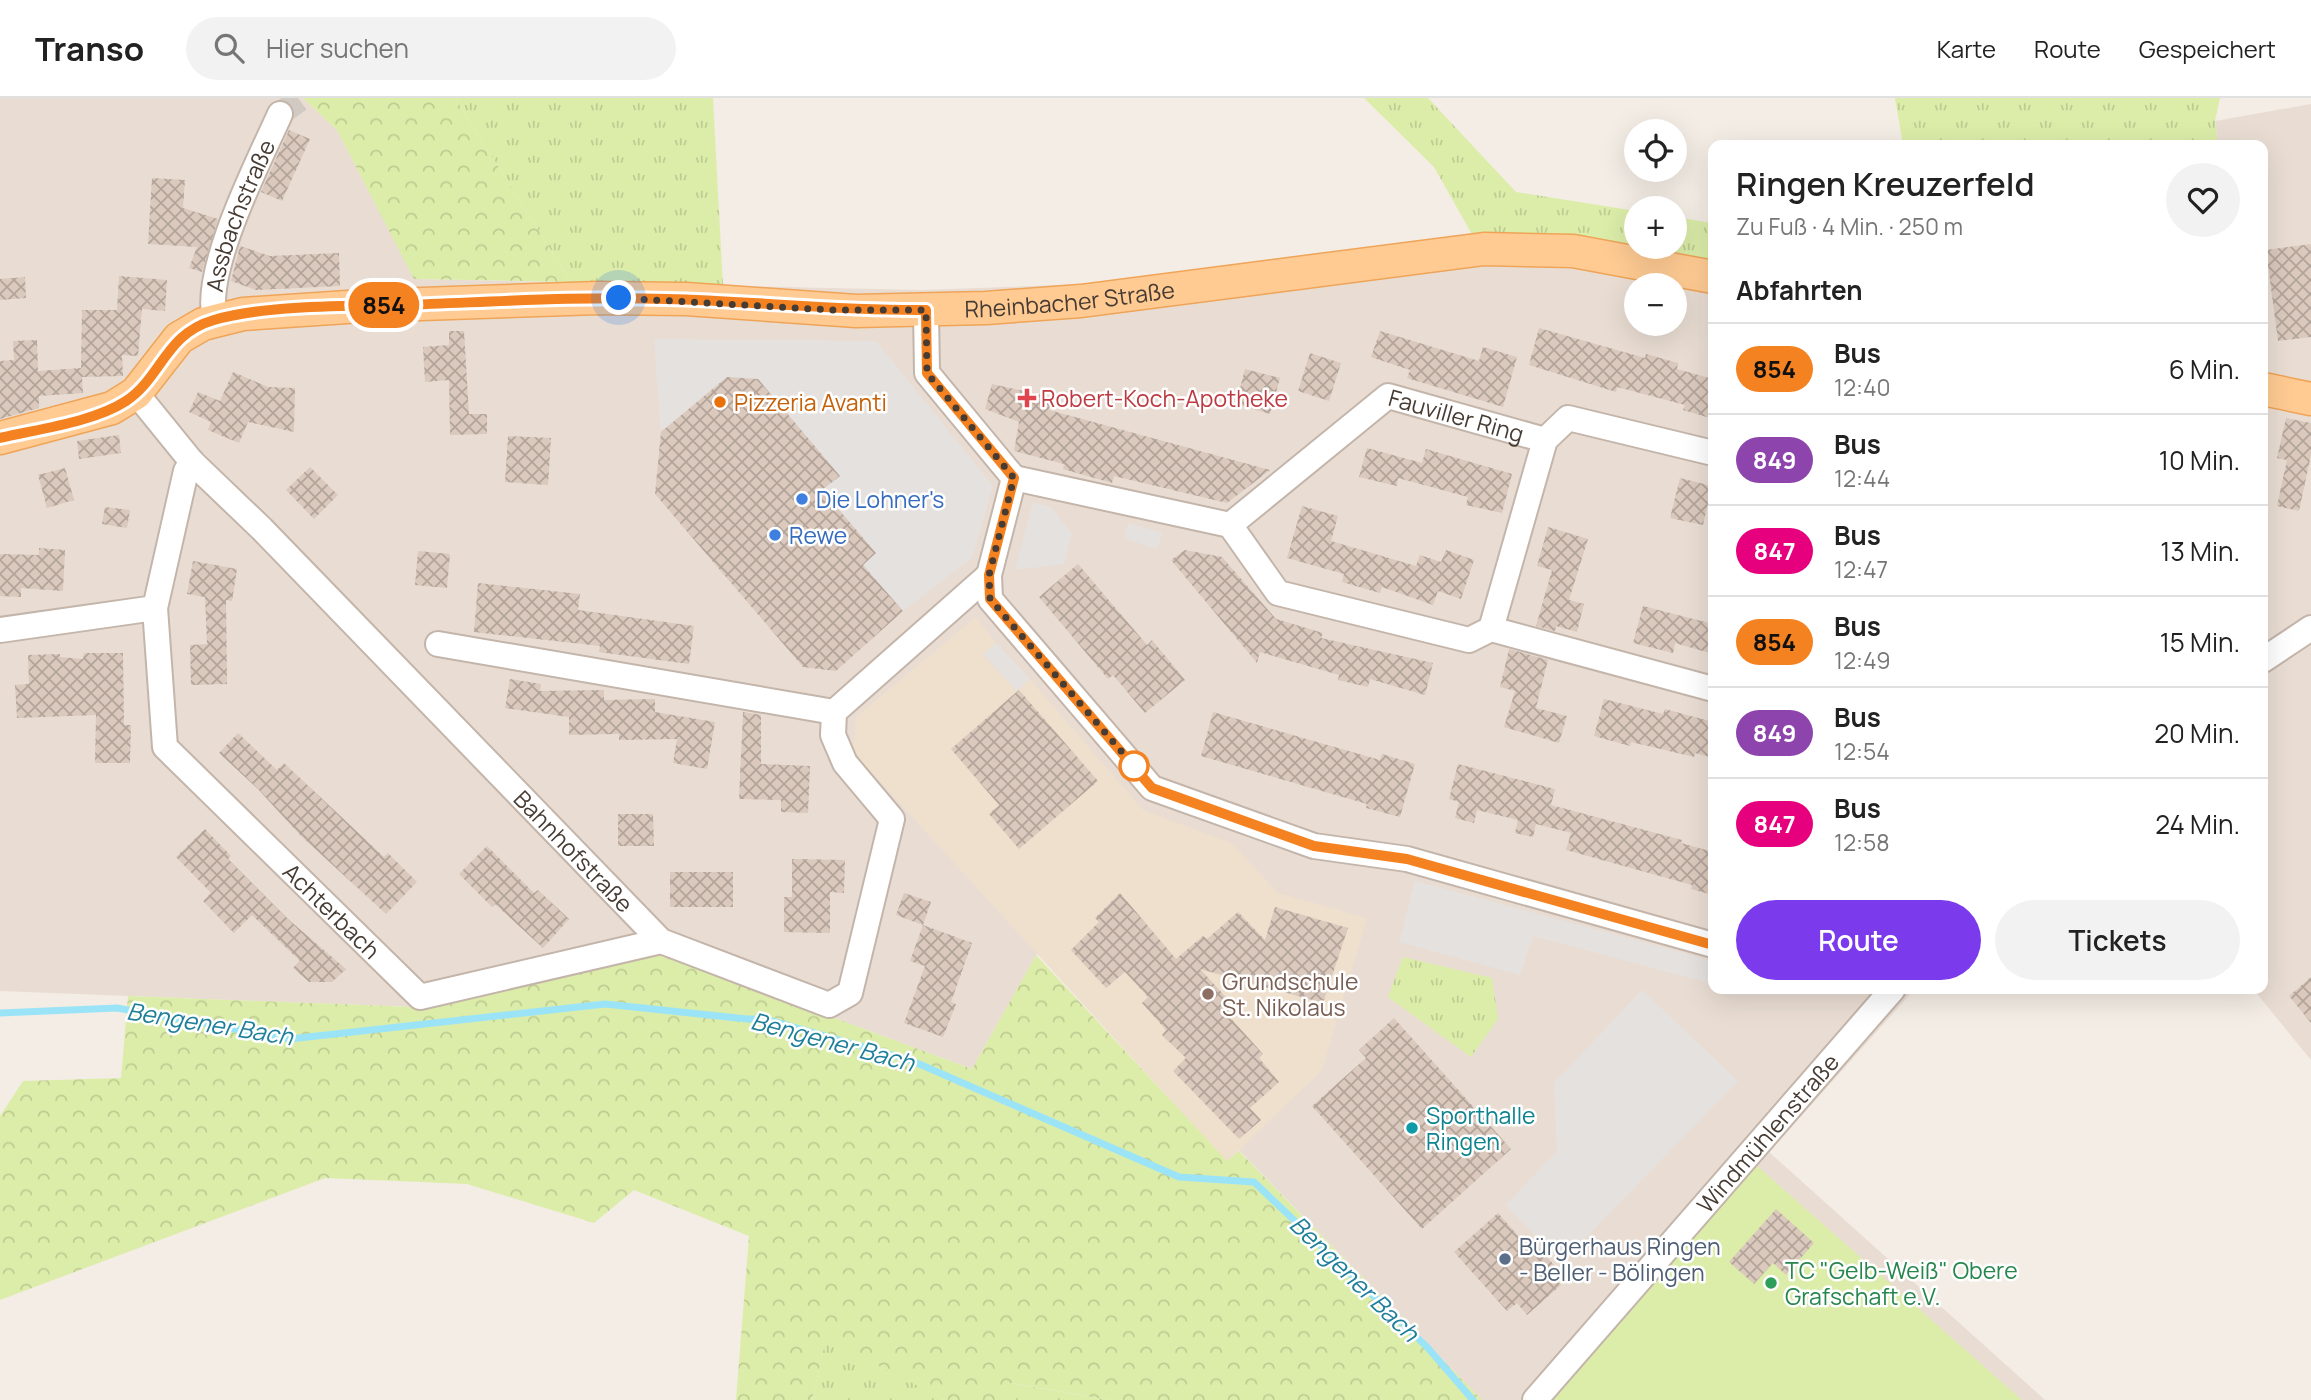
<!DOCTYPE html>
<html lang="de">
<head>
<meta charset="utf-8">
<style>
  body { margin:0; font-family:Manrope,sans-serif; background:#f2f2f2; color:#222; height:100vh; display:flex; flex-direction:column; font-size:26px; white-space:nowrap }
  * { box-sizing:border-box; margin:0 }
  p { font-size:23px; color:#767676 }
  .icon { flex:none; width:38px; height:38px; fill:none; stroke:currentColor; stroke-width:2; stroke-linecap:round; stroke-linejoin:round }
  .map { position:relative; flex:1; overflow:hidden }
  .sheet { position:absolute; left:1708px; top:42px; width:560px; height:854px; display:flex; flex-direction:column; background:#fff; border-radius:14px; box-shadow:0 7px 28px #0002 }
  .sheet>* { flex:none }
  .badge { padding:0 14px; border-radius:23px; font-size:24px; line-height:46px }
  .buttons { position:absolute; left:1624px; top:21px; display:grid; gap:14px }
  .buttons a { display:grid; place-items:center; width:63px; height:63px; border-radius:50%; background:#fff; box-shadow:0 7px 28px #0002; font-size:35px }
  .you { position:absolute; width:35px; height:35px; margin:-18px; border:5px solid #fff; border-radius:50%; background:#1a73e8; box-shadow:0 0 0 10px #1a73e833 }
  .map>.badge { position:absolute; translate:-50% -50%; box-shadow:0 0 0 4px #fff }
  h2 { padding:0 28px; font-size:26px; line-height:63px }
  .round { display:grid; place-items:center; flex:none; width:74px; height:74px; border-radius:37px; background:#f2f2f2 }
  .head { display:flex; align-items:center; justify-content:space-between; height:119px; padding:0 28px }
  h1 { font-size:33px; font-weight:600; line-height:52px }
  .action { display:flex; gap:14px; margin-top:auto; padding:14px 28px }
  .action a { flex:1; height:80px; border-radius:42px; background:#7c3aed; color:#fff; font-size:28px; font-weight:600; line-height:80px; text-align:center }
  .action a+a { background:#f2f2f2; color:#222 }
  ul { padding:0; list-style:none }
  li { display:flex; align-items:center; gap:21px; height:91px; padding:0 28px; border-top:2px solid #e0e0e0 }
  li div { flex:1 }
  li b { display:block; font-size:26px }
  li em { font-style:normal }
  li .badge { min-width:77px; font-weight:700; text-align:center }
  header { display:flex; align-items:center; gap:42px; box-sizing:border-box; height:98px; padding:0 35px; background:#fff; border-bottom:2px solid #e0e0e0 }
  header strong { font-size:33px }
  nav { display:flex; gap:38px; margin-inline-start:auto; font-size:24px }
  .search { width:490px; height:63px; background:#f2f2f2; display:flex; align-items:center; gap:18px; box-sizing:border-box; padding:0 24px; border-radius:38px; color:#767676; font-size:26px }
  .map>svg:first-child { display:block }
  .residential { fill:#e9ddd3; fill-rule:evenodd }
  .education { fill:#efdfcd }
  .grass { fill:url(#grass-tufts) }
  .forest { fill:url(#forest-crowns) }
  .garden { fill:#dceda9 }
  .parking { fill:#e5e1de }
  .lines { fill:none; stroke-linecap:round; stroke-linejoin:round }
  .stream { stroke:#9be4f7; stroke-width:7 }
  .building { fill:url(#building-cross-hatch) }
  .minor-tunnel { stroke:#d1cac2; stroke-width:24; stroke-dasharray:24 12; stroke-linecap:butt }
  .minor-casing { stroke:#c4b5aa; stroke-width:28 }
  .major-casing { stroke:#efa458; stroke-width:35 }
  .minor { stroke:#fff; stroke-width:24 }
  .major { stroke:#ffcb93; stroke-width:32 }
  .line-casing { stroke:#fff; stroke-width:16 }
  .line { stroke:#f58220; stroke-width:10 }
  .walk { stroke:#473c34; stroke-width:7; stroke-dasharray:0 12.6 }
  .health-dot { fill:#e0444e; stroke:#fff; stroke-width:2.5 }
  .food-dot { fill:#e8710a; stroke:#fff; stroke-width:2.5 }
  .shop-dot { fill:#3f7fe0; stroke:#fff; stroke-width:2.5 }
  .stop-dot { fill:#fff; stroke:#f58220; stroke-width:3.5 }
  .education-dot { fill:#8d6e63; stroke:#fff; stroke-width:2.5 }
  .culture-dot { fill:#0f9aa8; stroke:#fff; stroke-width:2.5 }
  .service-dot { fill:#5c6f8a; stroke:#fff; stroke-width:2.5 }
  .leisure-dot { fill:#2e9e5b; stroke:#fff; stroke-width:2.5 }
  .labels { text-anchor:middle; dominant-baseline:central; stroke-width:5; stroke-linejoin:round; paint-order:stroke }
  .street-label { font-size:23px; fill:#473c34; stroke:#fff }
  .health-label { font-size:23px; fill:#be3a42; stroke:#fff; text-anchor:start }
  .food-label { font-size:23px; fill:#c56008; stroke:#fff; text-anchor:start }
  .shop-label { font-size:23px; fill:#366cbe; stroke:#fff; text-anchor:start }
  .education-label { font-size:23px; fill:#785e54; stroke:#fff; text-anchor:start }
  .culture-label { font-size:23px; fill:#0d838f; stroke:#fff; text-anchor:start }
  .service-label { font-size:23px; fill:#4e5e75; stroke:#fff; text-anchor:start }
  .leisure-label { font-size:23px; fill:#27864d; stroke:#fff; text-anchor:start }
  .water-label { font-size:24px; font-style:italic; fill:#1f7f9b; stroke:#fff }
</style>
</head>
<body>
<header>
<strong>Transo</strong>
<div class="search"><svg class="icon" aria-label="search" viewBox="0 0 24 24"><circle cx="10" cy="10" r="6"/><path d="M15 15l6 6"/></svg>Hier suchen</div>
<nav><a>Karte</a><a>Route</a><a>Gespeichert</a></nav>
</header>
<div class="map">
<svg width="2311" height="1302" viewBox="0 0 2311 1302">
  <defs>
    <pattern id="grass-tufts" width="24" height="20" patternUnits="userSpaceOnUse" patternTransform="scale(1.75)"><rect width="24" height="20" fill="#dceda9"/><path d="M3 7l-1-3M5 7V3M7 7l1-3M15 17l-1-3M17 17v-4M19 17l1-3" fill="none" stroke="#becc92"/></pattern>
    <pattern id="forest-crowns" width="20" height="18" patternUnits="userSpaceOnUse" patternTransform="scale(1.75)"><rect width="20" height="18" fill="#dceda9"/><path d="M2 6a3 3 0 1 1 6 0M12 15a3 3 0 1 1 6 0" fill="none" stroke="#becc92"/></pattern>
    <pattern id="building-cross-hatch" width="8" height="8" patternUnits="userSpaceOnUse" patternTransform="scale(1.75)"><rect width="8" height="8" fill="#dac9bc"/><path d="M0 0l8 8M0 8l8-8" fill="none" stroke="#b3a49a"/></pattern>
  </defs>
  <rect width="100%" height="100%" fill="#f4ede5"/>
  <!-- residential -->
  <path class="residential" d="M0 0H303L337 32 415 181 923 192 1112 185 1444 143 1713 167V891H1915L1769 1054 2045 1302H1482L1041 849 972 971 654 853 413 909 0 893ZM1636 187H1675V226H1636Z
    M2311 6V962L2253 891H2263V47H2218L2215 23Z"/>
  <!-- education -->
  <path class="education" d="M976 519 996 545 983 557 1016 593 1030 581 1143 712 1233 746 1278 795 1367 820 1322 972 1227 1064 853 654 856 619Z"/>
  <!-- grass -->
  <path class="grass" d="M455 0H713L723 188 571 184Z
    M1364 0H1428L1516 94 1636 113V149H1675V119L1713 125V167L1474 140 1434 69Z
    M1895 0H2220L2215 23 2218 47H1903Z
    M1403 859 1492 880 1498 921 1471 959 1388 899Z
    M826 1240 946 1302H812Z
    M1010 1285 1109 1302H1003Z"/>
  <!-- forest -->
  <path class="forest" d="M303 0H455L571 184 414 181 337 32Z
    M654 853 972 971 1036 857 1227 1063 1239 1053 1482 1302H1109L1011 1285 1003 1302H946L826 1241 812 1302H736L749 1138 634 1092 594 1125 467 1086 325 1080 0 1202V1018L23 983 121 980 128 898 413 909Z"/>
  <!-- garden -->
  <path class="garden" d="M1756 1067 2022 1302H1549Z"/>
  <!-- parking -->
  <path class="parking" d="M654 241 876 243 993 388 972 460 903 513 807 404 839 378 758 281 727 279 661 334Z
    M1033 404 1051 409 1072 436 1064 466 1015 472Z
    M1128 425 1162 435 1157 451 1124 440Z
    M996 545 1030 581 1017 593 983 556Z
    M1415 783 1713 863V886L1533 838 1520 877 1399 844Z
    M1642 892 1738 983 1561 1165 1506 1107 1557 1053 1554 985Z"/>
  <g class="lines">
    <!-- stream -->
    <path class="stream" d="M0 915 117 910 290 941 605 906 747 921H765L910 962 1179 1079 1254 1084 1427 1249 1473 1302"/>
  </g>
  <!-- building -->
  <path class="building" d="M289 32 310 41 282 103 261 94Z
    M152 80 185 82 183 110 218 121 202 174 189 170 197 149 148 146Z
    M2311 146V239L2278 243 2266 152Z
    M240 148 270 158 339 155 340 188 256 192 231 183Z
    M119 178 167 182 165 213 142 211 138 258 122 257 123 278 82 279 83 295 39 298V310L0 321V263L14 262 13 243 37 242 38 273 81 270 82 212H117Z
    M25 179 26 200 0 202V181Z
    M1539 230 1645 260 1646 256 1678 265 1677 271 1713 281V321L1683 312 1685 307 1617 289 1616 294 1529 267Z
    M449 233H464L469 316H487V336L450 337 449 282 425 284 423 249 449 247Z
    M1380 233 1479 263 1483 249 1517 259 1503 309 1407 280 1410 272 1371 259Z
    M1310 255 1341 265 1329 303 1298 293Z
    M1245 271 1280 280 1270 316 1236 306Z
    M233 274 268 289 295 290 294 334 248 324 239 345 208 332 211 324 189 314 198 294 220 303Z
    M727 279 758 281 840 378 822 392 876 455 863 467 903 513 836 573 803 569 655 396 661 334Z
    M992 286 1052 299 1049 312 1270 372 1227 405 1114 378 1112 385 1063 371 1064 366 1014 353 1019 324 985 311Z
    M2286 320 2311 325V357L2299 413 2277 408 2287 362 2277 360Z
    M119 337 121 355 79 361 77 343Z
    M508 338 551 340 548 387 505 384Z
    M1367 350 1422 365 1426 351 1512 376 1502 415 1466 407 1468 399 1398 380 1397 388 1359 379Z
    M310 369 338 397 314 421 286 392Z
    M65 370 74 402 47 410 38 377Z
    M1680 380 1712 388 1703 427 1670 420Z
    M1302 408 1338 418 1331 443 1416 468 1420 457 1441 464 1446 452 1474 462 1461 501 1438 493 1433 507 1382 489 1380 495 1342 484 1344 476 1287 460Z
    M105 409 130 412 127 430 102 426Z
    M1548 429 1588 441 1569 502 1584 506 1577 534 1556 528 1555 533 1536 528 1552 472 1537 468Z
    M39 450 65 452 63 493 21 490V499L0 498V456L39 457Z
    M1185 452 1222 459 1276 521 1323 535 1321 540 1433 565 1425 597 1370 581 1368 589 1338 582 1339 577 1260 554 1257 565 1171 462Z
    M418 453 450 456 447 490 415 487Z
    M193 463 237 471 232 503 226 502 227 586 191 587 190 547 207 546 205 499 187 496Z
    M1078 466 1147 547 1152 542 1185 582 1145 615 1113 577 1108 581 1039 499Z
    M478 485 580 496 578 512 694 528 689 566 599 554 600 548 474 534Z
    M1643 508 1713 526V556L1675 545 1673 555 1633 545Z
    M1509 551 1548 562 1536 610 1567 618 1559 645 1504 629 1515 593 1500 589Z
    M84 555H123L124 627H131L130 665H95L96 617 17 620 15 587 29 586 28 557 60 556V559L83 561Z
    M510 581 541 586 540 593 604 592V602L655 601V614L715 624 707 671 673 665 677 641 619 642V636L569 637V619L505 610Z
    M1019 592 1098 683 1019 751 989 716 999 707 951 651Z
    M1604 601 1663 616 1665 611 1713 624V660L1695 655 1694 659 1631 644 1630 648 1594 638Z
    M743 614 761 617V666L810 668 808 715 781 714V702L739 701Z
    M1213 614 1380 662 1382 656 1415 666 1400 719 1366 710 1367 706 1201 658Z
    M238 635 277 672 284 665 384 759 388 755 417 784 386 816 300 737 258 691 219 655Z
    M1458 666 1555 691 1551 707 1682 742 1681 745 1713 754V797L1691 791 1692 787 1566 752 1571 735 1536 726 1533 739 1515 735 1518 722 1477 712 1474 725 1455 720 1459 704 1449 701Z
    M618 716H653L654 748H618Z
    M205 731 231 758 228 761 289 822 346 871 332 884H309L293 870 300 863 252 817 234 835 203 803 211 795 176 759Z
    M487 748 534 795 538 792 569 821 543 850 495 806 492 809 459 776Z
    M792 761 845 762 844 795 830 794V835L784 834V799H792Z
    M670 774H733V809H670Z
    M904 795 931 804 923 827 896 817Z
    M1120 795 1176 861 1203 838 1207 841 1238 814 1265 842 1275 809 1348 830 1323 905 1200 871 1234 908 1226 915 1263 956 1259 960 1279 984 1250 1010 1261 1022 1239 1041 1173 973 1186 960 1162 937 1166 932 1142 905 1148 899 1125 874 1106 890 1071 852 1099 824 1095 820Z
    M923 827 972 845 951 904 956 906 943 939 904 925 925 868 910 863Z
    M2311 879V925L2289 898Z
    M1394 920 1511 1051 1422 1131 1312 1008 1366 960 1359 952Z
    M1776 1111 1814 1145 1786 1177 1773 1165 1754 1186 1729 1164Z
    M1498 1115 1521 1141 1526 1136 1556 1169 1549 1174 1561 1187 1527 1217 1517 1205 1507 1213 1454 1154Z"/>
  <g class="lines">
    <!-- minor-tunnel -->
    <path class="minor-tunnel" d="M280 16 302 0"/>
    <defs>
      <g id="minor">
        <path d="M926 212 927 275 1014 380 989 477 990 501 1152 690 1314 748 1407 761 1713 847"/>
        <path id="s1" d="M215 221C202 173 259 63 280 16"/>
        <path id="s2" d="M136 295 192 364 262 431 661 843 829 907 850 895 892 721 845 665 833 637 834 614 989 477"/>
        <path d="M1014 380 1230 427 1278 495 1469 542 1491 531 1713 591"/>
        <path id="s3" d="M1230 427 1388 298 1545 342"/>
        <path id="s4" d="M155 510 165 649 420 899 661 843"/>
        <path d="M1491 531 1545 342 1568 320 1713 355"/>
        <path d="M0 532 155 510 186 373 192 364"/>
        <path d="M438 546 834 614"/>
        <path d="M2263 562 2311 530"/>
        <path id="s5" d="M1535 1302 1893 891"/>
      </g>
      <g id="major">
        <path d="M2263 291 2311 301"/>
        <path id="s6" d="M0 340 112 310 136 295 179 240 203 226 243 216 362 208 598 200 686 201 856 213 986 210 1081 203 1484 151 1573 153 1713 179"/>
      </g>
    </defs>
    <!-- minor casing -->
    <use href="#minor" class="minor-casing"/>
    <!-- major casing -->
    <use href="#major" class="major-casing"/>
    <!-- minor -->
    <use href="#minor" class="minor"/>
    <!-- major -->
    <use href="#major" class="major"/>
  </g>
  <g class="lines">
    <defs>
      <path id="line" d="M0 340C38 331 94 324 126 303 162 279 165 236 214 222 264 207 349 208 403 207 491 204 579 198 667 201 754 203 839 213 926 212L927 275 1014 380 989 477 990 501 1152 690 1314 748 1407 761 1713 847"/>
    </defs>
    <!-- line casing -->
    <use href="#line" class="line-casing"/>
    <!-- line -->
    <use href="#line" class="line"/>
    <!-- walk -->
    <path class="walk" d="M619 200 832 212H926L927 275 1014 380 989 477 990 501 1134 668"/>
  </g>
  <!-- markers -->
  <path class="health-dot" d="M1023.5 289.5h7v7h7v7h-7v7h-7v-7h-7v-7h7z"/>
  <circle class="food-dot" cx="720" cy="304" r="7"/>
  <g class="shop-dot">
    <circle cx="802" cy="401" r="7"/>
    <circle cx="775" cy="437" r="7"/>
  </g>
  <circle class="stop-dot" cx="1134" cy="668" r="14"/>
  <circle class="education-dot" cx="1208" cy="896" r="7"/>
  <circle class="culture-dot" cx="1412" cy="1030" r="7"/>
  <circle class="service-dot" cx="1505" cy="1161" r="7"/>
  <circle class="leisure-dot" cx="1771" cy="1185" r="7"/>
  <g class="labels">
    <!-- street labels -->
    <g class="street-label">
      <text stroke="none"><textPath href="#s1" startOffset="108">Assbachstraße</textPath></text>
      <text stroke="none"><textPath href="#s6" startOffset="1111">Rheinbacher Straße</textPath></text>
      <text stroke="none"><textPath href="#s3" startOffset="275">Fauviller Ring</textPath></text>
      <text stroke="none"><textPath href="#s2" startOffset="634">Bahnhofstraße</textPath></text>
      <text stroke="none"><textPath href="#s4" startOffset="373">Achterbach</textPath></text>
      <text stroke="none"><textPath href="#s5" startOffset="354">Windmühlenstraße</textPath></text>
    </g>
    <!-- health labels -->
    <g class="health-label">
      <text x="1041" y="300">Robert-Koch-Apotheke</text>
    </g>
    <!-- food labels -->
    <g class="food-label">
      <text x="734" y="304">Pizzeria Avanti</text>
    </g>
    <!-- shop labels -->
    <g class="shop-label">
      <text x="816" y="401">Die Lohner's</text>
      <text x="789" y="437">Rewe</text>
    </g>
    <!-- education labels -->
    <g class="education-label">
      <text x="1222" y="883">Grundschule<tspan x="1222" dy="26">St. Nikolaus</tspan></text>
    </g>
    <!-- culture labels -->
    <g class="culture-label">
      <text x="1426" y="1017">Sporthalle<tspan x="1426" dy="26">Ringen</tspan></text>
    </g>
    <!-- service labels -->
    <g class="service-label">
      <text x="1519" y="1148">Bürgerhaus Ringen<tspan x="1519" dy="26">- Beller - Bölingen</tspan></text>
    </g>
    <!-- leisure labels -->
    <g class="leisure-label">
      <text x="1785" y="1172">TC "Gelb-Weiß" Obere<tspan x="1785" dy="26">Grafschaft e.V.</tspan></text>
    </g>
    <!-- water labels -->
    <g class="water-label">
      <text transform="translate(210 925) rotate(9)">Bengener Bach</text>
      <text transform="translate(833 943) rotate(15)">Bengener Bach</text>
      <text transform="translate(1355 1180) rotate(44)">Bengener Bach</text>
    </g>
  </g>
</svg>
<div class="buttons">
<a><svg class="icon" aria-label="locate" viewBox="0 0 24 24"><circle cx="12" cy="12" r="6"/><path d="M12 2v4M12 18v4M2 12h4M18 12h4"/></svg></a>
<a>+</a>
<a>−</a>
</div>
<div class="you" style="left:619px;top:200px"></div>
<b class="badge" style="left:384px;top:207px;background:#f58220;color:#111">854</b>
<section class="sheet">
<div class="head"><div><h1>Ringen Kreuzerfeld</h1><p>Zu Fuß · 4 Min. · 250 m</p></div><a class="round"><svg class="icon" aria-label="heart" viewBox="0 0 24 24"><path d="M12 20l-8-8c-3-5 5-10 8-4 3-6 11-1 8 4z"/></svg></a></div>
<h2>Abfahrten</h2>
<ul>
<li><span class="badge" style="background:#f58220;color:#111">854</span><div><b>Bus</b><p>12:40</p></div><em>6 Min.</em></li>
<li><span class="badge" style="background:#8e44ad;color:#fff">849</span><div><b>Bus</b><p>12:44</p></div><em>10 Min.</em></li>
<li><span class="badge" style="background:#e6007e;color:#fff">847</span><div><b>Bus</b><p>12:47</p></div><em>13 Min.</em></li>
<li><span class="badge" style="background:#f58220;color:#111">854</span><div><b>Bus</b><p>12:49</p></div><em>15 Min.</em></li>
<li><span class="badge" style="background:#8e44ad;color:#fff">849</span><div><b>Bus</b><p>12:54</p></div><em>20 Min.</em></li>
<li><span class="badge" style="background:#e6007e;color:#fff">847</span><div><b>Bus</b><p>12:58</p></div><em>24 Min.</em></li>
</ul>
<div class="action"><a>Route</a><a>Tickets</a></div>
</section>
</div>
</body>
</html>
